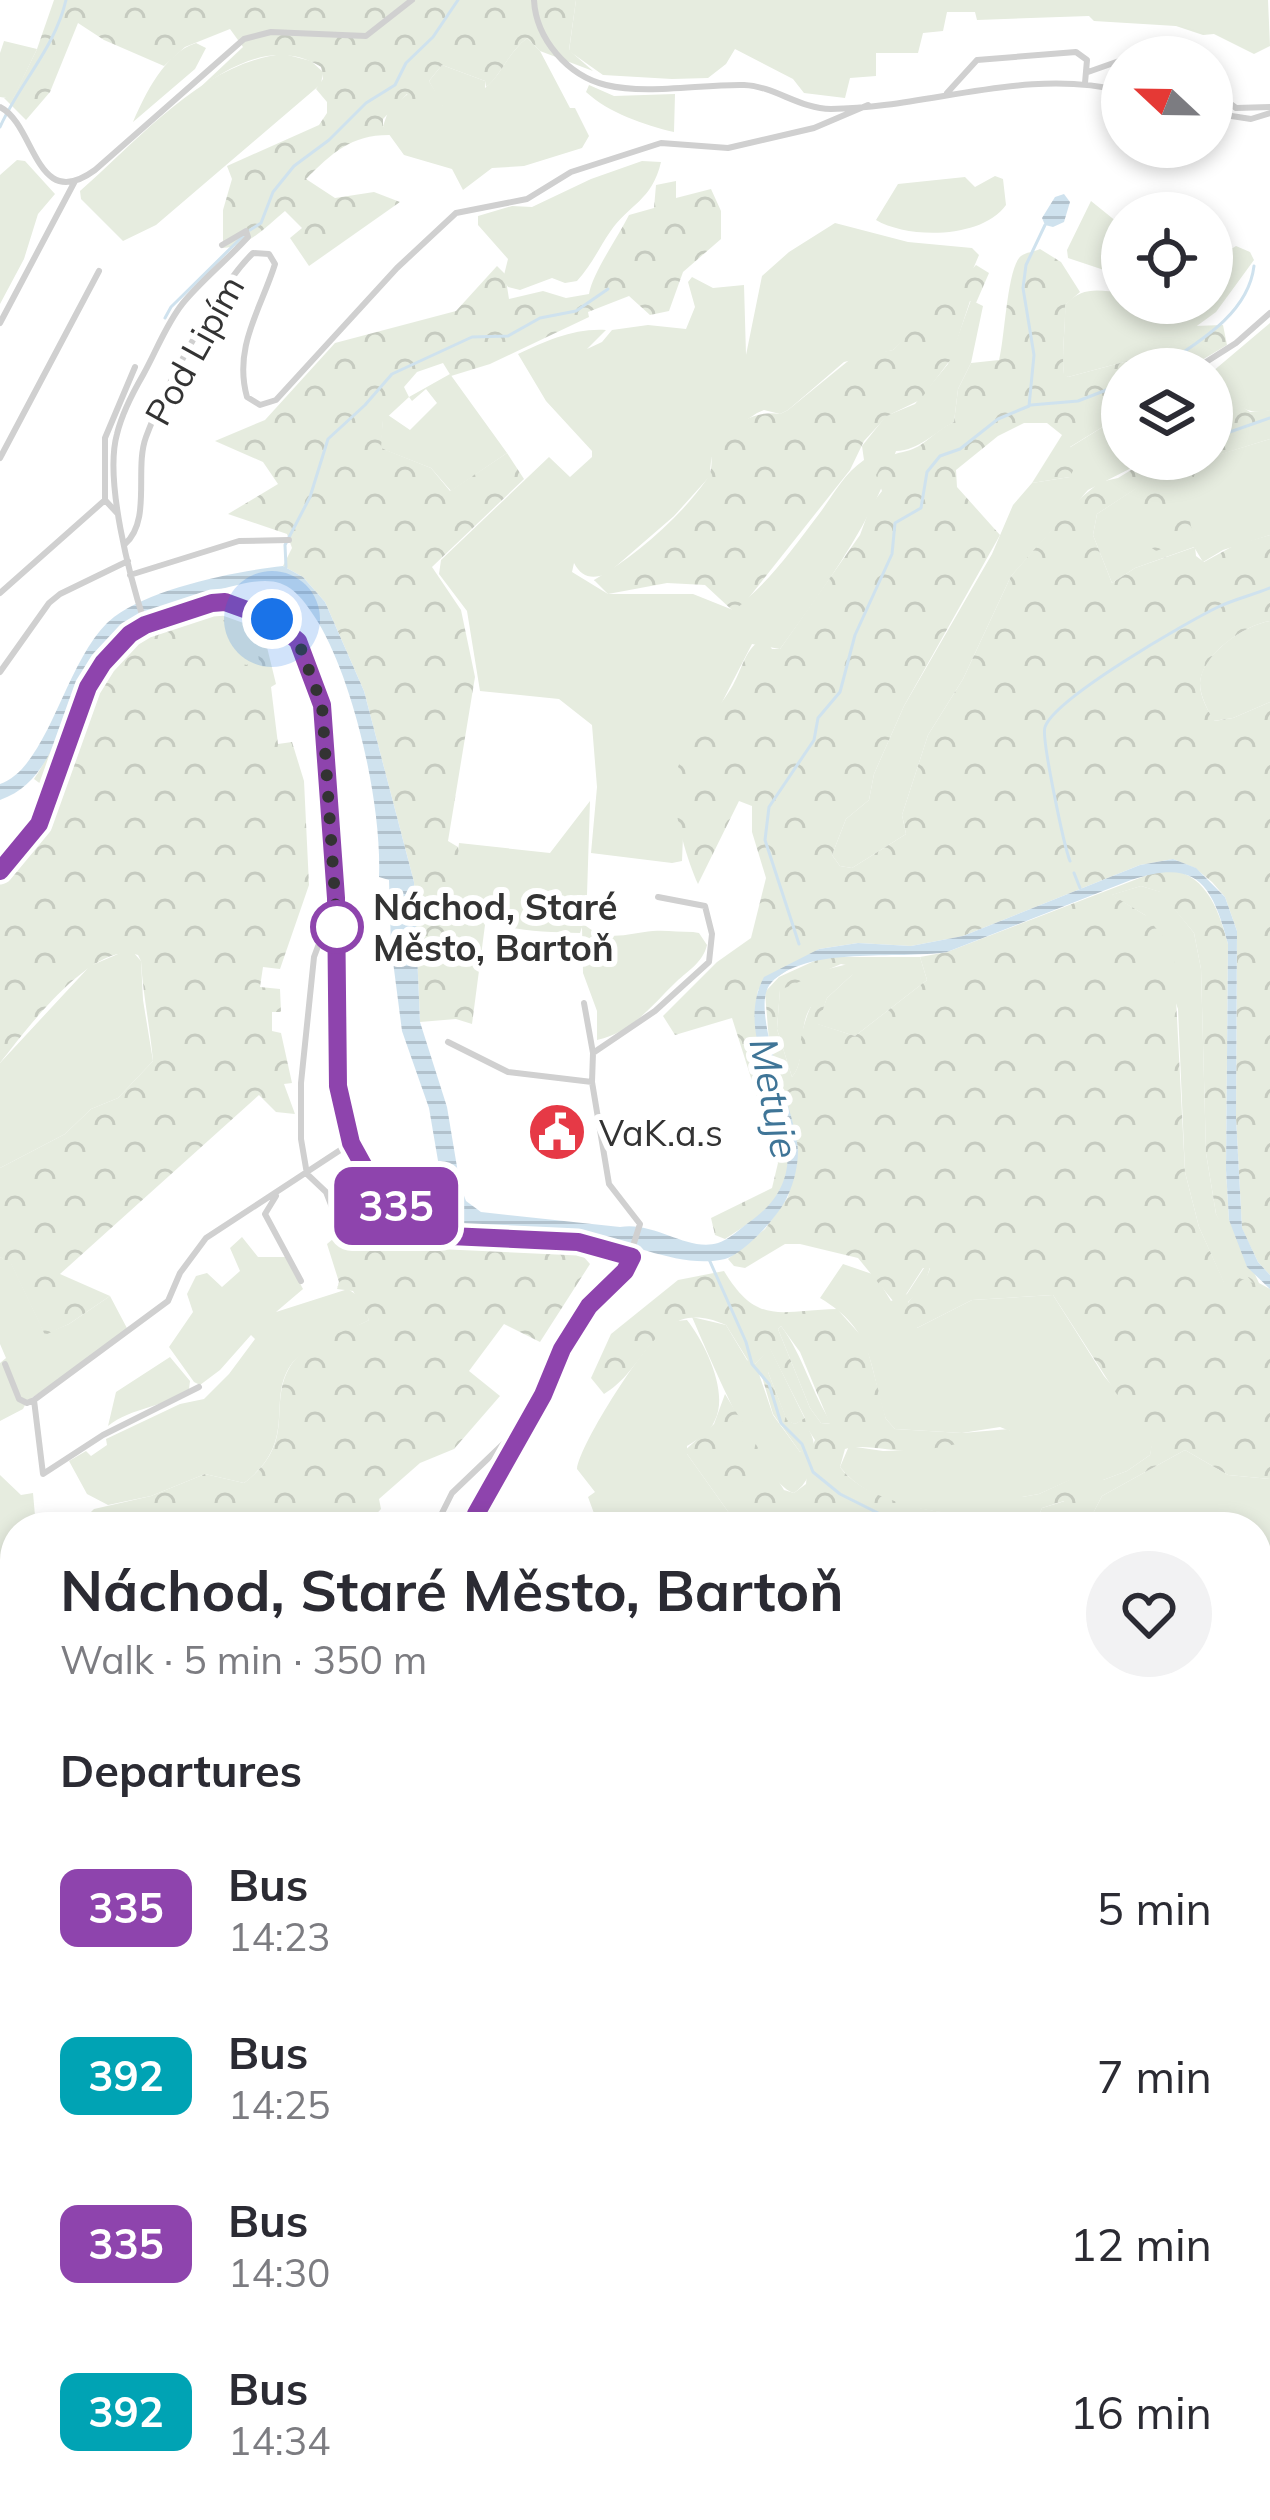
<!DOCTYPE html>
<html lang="en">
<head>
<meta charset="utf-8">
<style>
  body { margin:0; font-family:Mulish,sans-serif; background:#f2f2f3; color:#2b2b33; height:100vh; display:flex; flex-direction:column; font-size:45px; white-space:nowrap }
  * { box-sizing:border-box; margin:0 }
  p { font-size:39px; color:#7c7c81 }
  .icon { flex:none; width:66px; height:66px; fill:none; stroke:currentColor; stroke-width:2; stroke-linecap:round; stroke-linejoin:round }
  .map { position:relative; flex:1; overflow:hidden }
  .drawer { position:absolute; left:0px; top:1512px; width:1272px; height:1008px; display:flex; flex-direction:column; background:#fff; border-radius:48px 48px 0 0; box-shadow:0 6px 18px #0003 }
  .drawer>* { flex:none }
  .badge { padding:0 24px; border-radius:18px; font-size:42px; line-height:78px }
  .needle { width:78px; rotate:292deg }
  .buttons { position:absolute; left:1101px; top:36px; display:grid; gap:24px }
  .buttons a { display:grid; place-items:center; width:132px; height:132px; border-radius:50%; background:#fff; box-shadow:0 6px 18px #0003; font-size:60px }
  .you { position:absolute; width:60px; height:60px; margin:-30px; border:9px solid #fff; border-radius:50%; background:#1a73e8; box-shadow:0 0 0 18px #1a73e833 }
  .map>.badge { position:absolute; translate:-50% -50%; box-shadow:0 0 0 6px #fff }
  h2 { padding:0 60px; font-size:45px; line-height:108px }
  .round { display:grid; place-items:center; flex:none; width:126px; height:126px; border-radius:63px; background:#f2f2f3 }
  .head { display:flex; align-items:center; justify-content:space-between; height:204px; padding:0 60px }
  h1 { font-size:57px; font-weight:700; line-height:90px }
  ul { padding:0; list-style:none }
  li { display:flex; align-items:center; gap:36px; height:168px; padding:0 60px }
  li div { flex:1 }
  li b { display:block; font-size:45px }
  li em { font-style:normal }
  li .badge { min-width:132px; font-weight:700; text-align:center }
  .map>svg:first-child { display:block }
  .green { fill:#e6ecdf }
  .forest { fill:url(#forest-crowns); fill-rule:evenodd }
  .park { fill:url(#park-tufts) }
  .water { fill:url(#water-rules) }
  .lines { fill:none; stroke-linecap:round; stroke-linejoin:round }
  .stream { stroke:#cfe2ee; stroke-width:3 }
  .minor { stroke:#d0d0d0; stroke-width:6 }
  .major { stroke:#ababab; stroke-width:9 }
  .line-casing { stroke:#fff; stroke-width:27 }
  .line { stroke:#8e44ad; stroke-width:18 }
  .walk { stroke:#333; stroke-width:12; stroke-dasharray:0 21.6 }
  .stop-dot { fill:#fff; stroke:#8e44ad; stroke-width:6 }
  .labels { text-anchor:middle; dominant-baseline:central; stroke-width:12; stroke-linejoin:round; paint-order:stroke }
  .street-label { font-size:36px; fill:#333; stroke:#fff }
  .stop-label { font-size:36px; font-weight:bold; fill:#333; stroke:#fff; text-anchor:start }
  .poi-label { font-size:36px; fill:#333; stroke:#fff; text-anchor:start }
  .water-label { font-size:39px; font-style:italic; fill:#3f7597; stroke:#fff }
</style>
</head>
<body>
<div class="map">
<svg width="1270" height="2520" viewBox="0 0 1270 2520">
  <defs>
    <pattern id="forest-crowns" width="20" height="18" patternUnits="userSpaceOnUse" patternTransform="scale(3)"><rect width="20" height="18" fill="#e6ecdf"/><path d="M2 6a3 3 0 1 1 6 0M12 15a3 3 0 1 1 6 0" fill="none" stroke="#c6cbc0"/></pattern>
    <pattern id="park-tufts" width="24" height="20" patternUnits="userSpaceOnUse" patternTransform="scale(3)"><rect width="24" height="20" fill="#e6ecdf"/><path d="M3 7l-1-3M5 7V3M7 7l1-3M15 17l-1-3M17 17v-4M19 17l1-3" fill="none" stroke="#c6cbc0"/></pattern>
    <pattern id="water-rules" width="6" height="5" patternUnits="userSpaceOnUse" patternTransform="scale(3)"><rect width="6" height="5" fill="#cfe2ee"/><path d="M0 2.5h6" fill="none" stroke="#b2c2cd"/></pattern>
  </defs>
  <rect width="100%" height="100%" fill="#fff"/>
  <!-- green -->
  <path class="green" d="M576 0H1268L1270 46 1254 54 1214 34 1203 35 1176 26 1094 21 1089 16 977 20 975 12H947L943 31 923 33 918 53H876V76L850 78 845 98 804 93 793 79 735 49 726 64 708 78 672 79 603 75 569 51Z
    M527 38 540 51 570 108H575L589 136 582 148 524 166 492 168 463 190 452 169 404 155 383 126 389 109 408 94 443 106 429 81 442 65 485 81V88C501 76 506 55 527 38Z
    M4 41 37 49 13 99 0 97V53Z
    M196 43 206 48 195 69 133 122C145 94 165 53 196 43Z
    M284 54 311 61 323 72 321 84 156 225 123 241 81 199 80 191C139 140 203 62 284 54Z
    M589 85 614 96 675 94 674 132C644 125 609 113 586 92Z
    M17 160 25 161 55 194 38 214 24 259 0 304V175Z
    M642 161 661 162C652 201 629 204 610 232 599 248 591 266 577 281L565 283 552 278 520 290 508 287 503 279 508 259 478 225V216L512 206 532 207 591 179Z
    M995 176 1003 179 1006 205C982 239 908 239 876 220L898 184 965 177 975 187Z
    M1091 201 1122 226V276L1068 258 1067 250Z
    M835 223 908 242 972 248 979 255 973 269 933 313 893 350 844 362 788 410 780 414 764 410 757 413C724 435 711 436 710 476L674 516 607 574C592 579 582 578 574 563L572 572 608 594H693L733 610C766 586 792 550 816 518 832 498 842 475 864 460L862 446 886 416 915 404 948 364 971 300 983 306 971 363 958 389 954 422C933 433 920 450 896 451 871 525 826 585 780 649L752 644 718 710 683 836 682 861 672 863 591 853 597 787 592 725 559 699 480 691 467 611 439 574 441 560 549 457 570 477 592 457V451L546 401 518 354C546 341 574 328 606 330L587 349 602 342 612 330 648 325 686 329 695 307 688 282 692 277 713 288 744 285 746 355 762 276 789 252Z
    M1236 246 1250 252 1254 260 1216 312 1161 352 1068 377 1064 375C1061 349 1066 329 1065 305 1082 286 1099 290 1122 293V303H1212V261Z
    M1270 323V410C1244 417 1230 400 1212 383V372Z
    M450 374 507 453 451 491 431 468 380 448 383 420 388 415 410 430 437 403 426 389 412 401 409 397Z
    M1122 415V459H1149L1088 490 1011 576 963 679 928 735 902 815 906 834 852 868 840 866 832 855 846 819 869 800 874 774 904 706 992 554 1013 505 1032 483 1070 477 1069 448Z
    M1270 439V535L1223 550 1203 562 1194 547 1135 568 1112 583 1093 535 1097 514 1138 487 1186 512 1187 495 1198 461Z
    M1270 621V702L1233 718 1213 721C1208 709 1200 697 1200 683 1201 655 1244 625 1270 621Z
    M590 801 586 926C607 943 629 933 653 931 666 930 679 932 693 932L699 933 707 945C703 962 689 970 676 982 651 1006 633 1032 597 1040V1011L583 973 582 927 580 933C513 930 447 934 459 843L550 853Z
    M1141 886 1161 892 1194 933 1201 969 1206 1153 1216 1214 1256 1284 1224 1283 1199 1227 1185 1172 1178 1009 1145 915 1111 895Z
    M125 951 133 952 141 961 143 1000 153 1061 118 1098 91 1109 65 1134 0 1168V1063L90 966Z
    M852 957H920L927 980 855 1036 817 1024 827 998 853 974C841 983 824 992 813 1004 796 1024 808 1059 792 1077L777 1029 780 989 816 972 852 963Z
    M242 1237 258 1257H286L303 1289 276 1312 348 1289 358 1296 369 1320C351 1330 305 1348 293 1362 264 1399 301 1440 244 1483L205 1474 151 1496 108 1505 87 1494 69 1461 86 1451 91 1456 107 1445 106 1439 180 1404 204 1399 229 1374 255 1339 251 1335 220 1370 200 1385 194 1382 169 1347 193 1312 187 1294 196 1276 207 1273 222 1287 240 1271 230 1248Z
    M0 1257 11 1263 45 1334 69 1324 110 1296 129 1332 27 1401 23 1409 0 1421V1363L6 1358 0 1344Z
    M843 1264 875 1275 891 1301 907 1294 924 1268 930 1267 924 1287 908 1302 917 1328 972 1300 1053 1295 1104 1376 1154 1436 1150 1455 1127 1471 1103 1480H1070L1039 1494 1022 1497V1512L1012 1514C961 1517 874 1512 840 1467L849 1446 883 1451 917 1450 1010 1431 1000 1427 962 1433 895 1429 886 1419C868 1363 875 1331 820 1298Z
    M692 1317 726 1325 747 1360 755 1364 770 1348 805 1419 795 1424 787 1421 768 1372 759 1374 773 1415 800 1452 804 1449 798 1435 809 1430C821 1450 812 1481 794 1493 762 1485 707 1351 692 1317Z
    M687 1320C705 1343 729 1392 715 1420 710 1433 698 1439 687 1446V1454L739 1527H599L588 1497 595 1492 577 1469C580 1443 647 1339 669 1325 677 1320 678 1321 687 1320Z
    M781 1326C804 1357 811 1392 832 1424L821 1423 810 1408 778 1329Z
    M170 1357 190 1381 189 1389C165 1408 131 1407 108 1426L116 1392Z
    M1185 1450 1228 1475 1270 1479V1661L1257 1659V1527H1086L1102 1496Z
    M0 1475 21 1495 33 1493 36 1527H15V1766L0 1755Z
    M1065 1501 1077 1527H1047L1039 1515 1042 1508Z
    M1257 1685 1270 1691V1776L1262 1777 1257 1771Z
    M1030 2505H1245L1270 2510V2520H1037Z"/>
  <!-- forest -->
  <path class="forest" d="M54 0H576L569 50 593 71 540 51 527 38C507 54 500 77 486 87L485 81 442 65 429 81 444 105 425 118 407 94 383 119V126L392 135C352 134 333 152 306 179L335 198 374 192 400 202 309 266 290 238 302 228 285 211C266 227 248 247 223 248V210L232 179 227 166 319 125 327 113V102L316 89 323 79 321 67C277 39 229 65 193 94L243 47 230 29 185 47 164 66 104 40 78 23 50 92 26 120 4 98H13L37 49Z
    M676 181V198L711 189 721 211V239L683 272 669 311 650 315 629 296 588 312 589 317 490 364 451 376 443 363 417 372 404 387 409 397 383 421 381 448 431 468 450 491 507 453 524 479 432 567 461 610 475 677 448 841 458 847 465 896 485 925 472 1024 456 1019 420 1022 414 882 364 691 325 602 303 577 283 566 292 548 287 534 228 514 278 484 263 462 215 441 265 420 335 343 456 311 497 266 505 274 509 299 543 291 566 298 589 294C592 274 618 237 629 215L654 208 656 185Z
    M1040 249 1061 262 1080 292 1065 305C1066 330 1061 349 1064 374L1068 377 1161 352 1194 326 1223 325 1227 345 1187 369H1122V415L1070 447 1077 462 1070 477 1032 483 1062 435 1047 423H1024L998 436 956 470 957 487 1000 535 904 706 874 774 869 800 846 819 832 855 840 866 852 868 906 834 902 815 928 735 963 679 1011 576 1077 501 1100 482 1118 478 1149 459H1205L1198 462C1190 491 1184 506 1194 537L1156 551 1149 546 1137 488 1097 514 1093 535 1112 583 1135 568 1195 547 1196 556 1204 562 1235 545 1270 535V621C1244 625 1201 655 1200 684 1200 697 1208 710 1214 721L1233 718 1270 702V1275L1258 1262 1242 1229 1236 1118 1237 931 1225 897 1212 882 1195 868 1173 859 1140 865 963 936 911 946 858 943 819 949 758 990C745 1055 816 1143 777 1198 764 1216 742 1227 725 1239L715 1235 711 1218 772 1188 778 1163 732 1018 675 1035 663 1016 717 962 751 938 766 878 752 832V806L739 801 698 884C686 858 669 800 676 773 683 746 719 710 733 685 743 667 745 648 764 638L772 649H780L860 535 871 505 882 491 876 475C892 444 900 459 922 444 933 436 941 428 954 422L958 389 971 363 999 360C1005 338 1007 267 1021 256 1026 252 1034 252 1040 249Z
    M976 265 989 273 976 303 970 301 951 359 920 400 887 416 864 441 850 470 747 600 733 611 705 585 667 583 608 594 594 580C634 557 680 518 707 479 717 465 705 450 721 437 738 422 757 410 780 414L788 410 853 357 893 350Z
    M1228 398 1250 412 1270 410V439L1212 457V449L1219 447 1224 434 1221 426Z
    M210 593 276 628 265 639 276 684 271 687 278 744 292 742 304 781 309 885 280 969 263 967 260 987 280 989 281 1012H272V1031L281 1033 292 1083 284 1084 295 1114 276 1112 259 1095 60 1274 110 1296 69 1324 45 1335 11 1264 0 1257V1168L65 1134 91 1109 118 1098 153 1061C150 1027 143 995 141 961L138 955C94 938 25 1031 0 1063V856L46 795V788L34 779C68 728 84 655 139 621 160 607 187 600 210 593Z
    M1163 869C1205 871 1218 907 1228 944L1226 1170 1229 1220 1259 1283 1270 1289V1479L1228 1475 1185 1450 1102 1496 1086 1527H1077L1064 1501 1042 1508 1039 1515 1047 1527H739L687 1454 682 1453 714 1424 725 1394 784 1490 794 1493 806 1484 809 1454 815 1440 809 1431 799 1435 804 1450 800 1452 773 1414 760 1370 768 1372 787 1420 795 1424 805 1418 770 1349 752 1367 726 1325C657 1294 650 1367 604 1394L591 1378 611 1334 678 1280 724 1271C758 1327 780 1310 837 1309L865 1340 886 1419 895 1429 962 1433 1009 1429 1010 1432C978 1439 945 1448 913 1451 891 1452 864 1443 845 1449L840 1467C870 1509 975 1522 1022 1512V1497L1039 1494 1069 1480H1103L1127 1471 1150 1455 1153 1436 1118 1396 1053 1295 972 1300 911 1331 900 1324C902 1301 924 1290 930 1268H923L898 1307 858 1258 800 1244H785L745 1268 734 1266 728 1259 765 1229 788 1197 798 1150 769 1041 765 992 779 977 823 957H852L853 974 827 998 818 1024 855 1036 927 980 920 957 947 952ZM1141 886 1160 892 1194 933 1201 969 1206 1153 1216 1214 1241 1269 1253 1283 1239 1278 1224 1282 1199 1227 1185 1172 1174 960 1164 938 1145 915 1112 895ZM841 964 851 966C825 978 810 1001 803 1029 798 1046 804 1063 792 1077L777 1029 780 990ZM781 1326 800 1352 830 1424 821 1423 810 1408 778 1329Z
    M340 1233 435 1246 576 1248 590 1264 540 1342 504 1324 469 1371 500 1396 454 1449 420 1463 379 1499 381 1509 364 1527H76L94 1509 151 1496 205 1474 244 1483C301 1440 264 1403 293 1362 309 1341 345 1332 369 1320L353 1291 337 1289 339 1282 327 1244Z
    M0 1755 15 1766V2155L0 2152Z
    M1257 1771 1262 1777 1270 1776V2100H1257Z
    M498 2505H774L734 2520H487Z
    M984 2505H1030L1037 2520H989Z"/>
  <!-- park -->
  <path class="park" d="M220 618 256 640 259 661 246 665 198 633 200 622Z"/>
  <!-- water -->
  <path class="water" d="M1064 194 1070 202 1064 222 1053 227 1045 225 1042 218 1055 197Z
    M283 566 303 577 325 602 364 691 414 882 420 1022 447 1107 460 1185 466 1201 481 1212 620 1227C655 1221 687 1252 718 1243 728 1240 740 1229 748 1223 849 1154 720 1060 764 977L819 949 858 943 911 946 963 936 1140 865 1173 859 1196 868 1225 897 1237 931 1236 1118 1242 1228 1258 1262 1270 1275V1289L1247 1267 1229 1220 1226 1170 1228 944C1212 883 1196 858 1131 880L947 952C898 960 806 945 771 983 747 1009 798 1116 798 1151 798 1165 794 1183 788 1195 781 1214 744 1254 725 1259 682 1269 633 1243 591 1236 544 1229 500 1246 457 1221L443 1190 429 1108 402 1031 391 946 389 880 379 877C382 806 355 684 318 622 292 580 278 574 229 587 199 595 160 605 136 623 109 643 89 673 74 702 54 740 45 784 0 800V784C50 767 66 654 114 617 152 588 236 571 283 566Z"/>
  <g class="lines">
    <!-- stream -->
    <path class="stream" d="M0 127C19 84 55 48 66 0
      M250 230 261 223 273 192 294 166 329 140 366 103 395 85 406 63 433 37 458 0
      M165 318 171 307 243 236
      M1158 369C1197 343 1248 315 1254 266
      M1031 405 1078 401 1122 384
      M1224 434 1270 418
      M286 567 285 545 310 497 328 439 365 405 392 374 472 337 508 336 540 318 576 311 608 289
      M1070 861C1064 846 1041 737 1045 727 1055 698 1187 622 1218 607 1235 599 1253 595 1270 588
      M1074 873 1080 888
      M799 944 765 840 769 807 814 740 818 718 840 692 855 635 892 554 895 523 921 508 927 472 940 456 960 449 998 419 1029 406 1034 355 1023 288 1026 265 1045 225
      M708 1257 746 1342 752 1364 769 1384 781 1423 802 1444 813 1472 840 1494 906 1527
      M1257 1679 1270 1684"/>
    <!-- minor -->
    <path class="minor" d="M534 0C536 39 568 76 606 85 646 95 702 84 744 85 774 86 800 109 831 109 928 108 1026 67 1122 91
      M1088 72 1122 60
      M1212 82 1225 88 1228 102 1236 108 1270 107
      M947 93 977 60 1076 52 1087 60 1085 83
      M0 107C36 125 35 214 95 170L244 39 271 32 366 36 412 0
      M1212 113 1251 119 1270 113
      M0 323 75 181
      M1195 369 1236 343 1270 313
      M0 458 99 271
      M105 500V438L135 367
      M125 544C152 520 134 469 146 437 163 391 219 285 253 253L269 254 275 264C261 309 233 347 247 397L260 405 276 400 397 268 456 213 527 199 571 172 661 143 728 148 814 128 868 105
      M130 575 239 541 289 540
      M0 593 105 500 117 513
      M145 624C130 578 104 480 117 434 122 413 132 394 143 375 156 352 166 324 183 303 202 280 227 260 248 237L246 231 222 245
      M0 672 49 603 60 594 128 561
      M0 871C15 856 31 840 40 821 70 758 73 684 129 635 150 617 215 598 240 607 260 614 280 621 295 638 345 699 338 947 338 1032 339 1050 336 1069 338 1087 343 1128 360 1171 390 1201 443 1255 513 1232 579 1243 597 1246 615 1252 632 1257
      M335 901 314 957 301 1083V1139L307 1174 326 1192 338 1223
      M584 1003 593 1053
      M448 1042 508 1072 592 1082
      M276 1196 265 1214 301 1281
      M5 1364 19 1399 27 1403 34 1400 168 1301 180 1273 206 1238 351 1143
      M34 1400 43 1474 103 1435 199 1387
      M435 1527 452 1493 522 1426
      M474 1527 476 1514 543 1395 562 1349 589 1307 625 1271 640 1224 609 1184 592 1082 593 1053 655 1011 709 962 712 934 705 906 658 897"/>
    <!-- major -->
    <path class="major" d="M0 2158 15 2161
      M1257 2352 1270 2354"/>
  </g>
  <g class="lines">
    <defs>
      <path id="line" d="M0 871 39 824 88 687 103 663 130 634 145 625 212 603 225 602 272 619 298 641 322 705 336 898 338 1086 351 1143 367 1172 391 1202 416 1221 450 1236 578 1242 632 1257 625 1271 589 1306 562 1349 543 1395 476 1514 474 1527"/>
    </defs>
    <!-- line casing -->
    <use href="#line" class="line-casing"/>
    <!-- line -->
    <use href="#line" class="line"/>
    <!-- walk -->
    <path class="walk" d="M272 619 298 641 322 705 337 927"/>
  </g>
  <!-- icons -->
  <defs>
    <symbol id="civic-disc" viewBox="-11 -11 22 22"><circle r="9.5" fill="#e63946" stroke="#fff"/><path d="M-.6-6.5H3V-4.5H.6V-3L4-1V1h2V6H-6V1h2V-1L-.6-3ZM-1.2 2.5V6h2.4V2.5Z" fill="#fff"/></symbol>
  </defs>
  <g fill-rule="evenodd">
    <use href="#civic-disc" x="524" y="1099" width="66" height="66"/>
  </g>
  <!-- markers -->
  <circle class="stop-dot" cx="337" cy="927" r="24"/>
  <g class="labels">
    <!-- street labels -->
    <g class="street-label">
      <text transform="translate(194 350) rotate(-61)">Pod Lipím</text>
    </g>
    <!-- stop labels -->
    <g class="stop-label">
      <text x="373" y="906">Náchod, Staré<tspan x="373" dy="41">Město, Bartoň</tspan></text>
    </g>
    <!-- poi labels -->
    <g class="poi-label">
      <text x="599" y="1132">VaK.a.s</text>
    </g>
    <!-- water labels -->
    <g class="water-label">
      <text transform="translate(775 1098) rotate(79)">Metuje</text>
    </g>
  </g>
</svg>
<div class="buttons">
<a><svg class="needle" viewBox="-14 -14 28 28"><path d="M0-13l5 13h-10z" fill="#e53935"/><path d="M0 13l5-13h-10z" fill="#7c7c81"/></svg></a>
<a><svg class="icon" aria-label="locate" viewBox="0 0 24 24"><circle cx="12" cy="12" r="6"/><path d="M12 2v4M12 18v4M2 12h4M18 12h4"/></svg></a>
<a><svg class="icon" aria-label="layers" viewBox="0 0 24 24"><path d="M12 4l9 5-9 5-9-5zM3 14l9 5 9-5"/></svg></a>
</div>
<div class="you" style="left:272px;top:619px"></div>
<b class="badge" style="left:396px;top:1206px;background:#8e44ad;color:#fff">335</b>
<section class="drawer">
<div class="head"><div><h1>Náchod, Staré Město, Bartoň</h1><p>Walk · 5 min · 350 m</p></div><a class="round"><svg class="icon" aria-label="heart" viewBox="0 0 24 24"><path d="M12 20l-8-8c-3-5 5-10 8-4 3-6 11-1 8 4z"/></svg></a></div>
<h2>Departures</h2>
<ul>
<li><span class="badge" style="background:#8e44ad;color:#fff">335</span><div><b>Bus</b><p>14:23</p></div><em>5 min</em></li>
<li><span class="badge" style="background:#00a3b4;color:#fff">392</span><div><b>Bus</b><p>14:25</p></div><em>7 min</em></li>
<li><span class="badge" style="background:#8e44ad;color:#fff">335</span><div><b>Bus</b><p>14:30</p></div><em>12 min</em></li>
<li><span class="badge" style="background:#00a3b4;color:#fff">392</span><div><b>Bus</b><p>14:34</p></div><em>16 min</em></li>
</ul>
</section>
</div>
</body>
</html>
